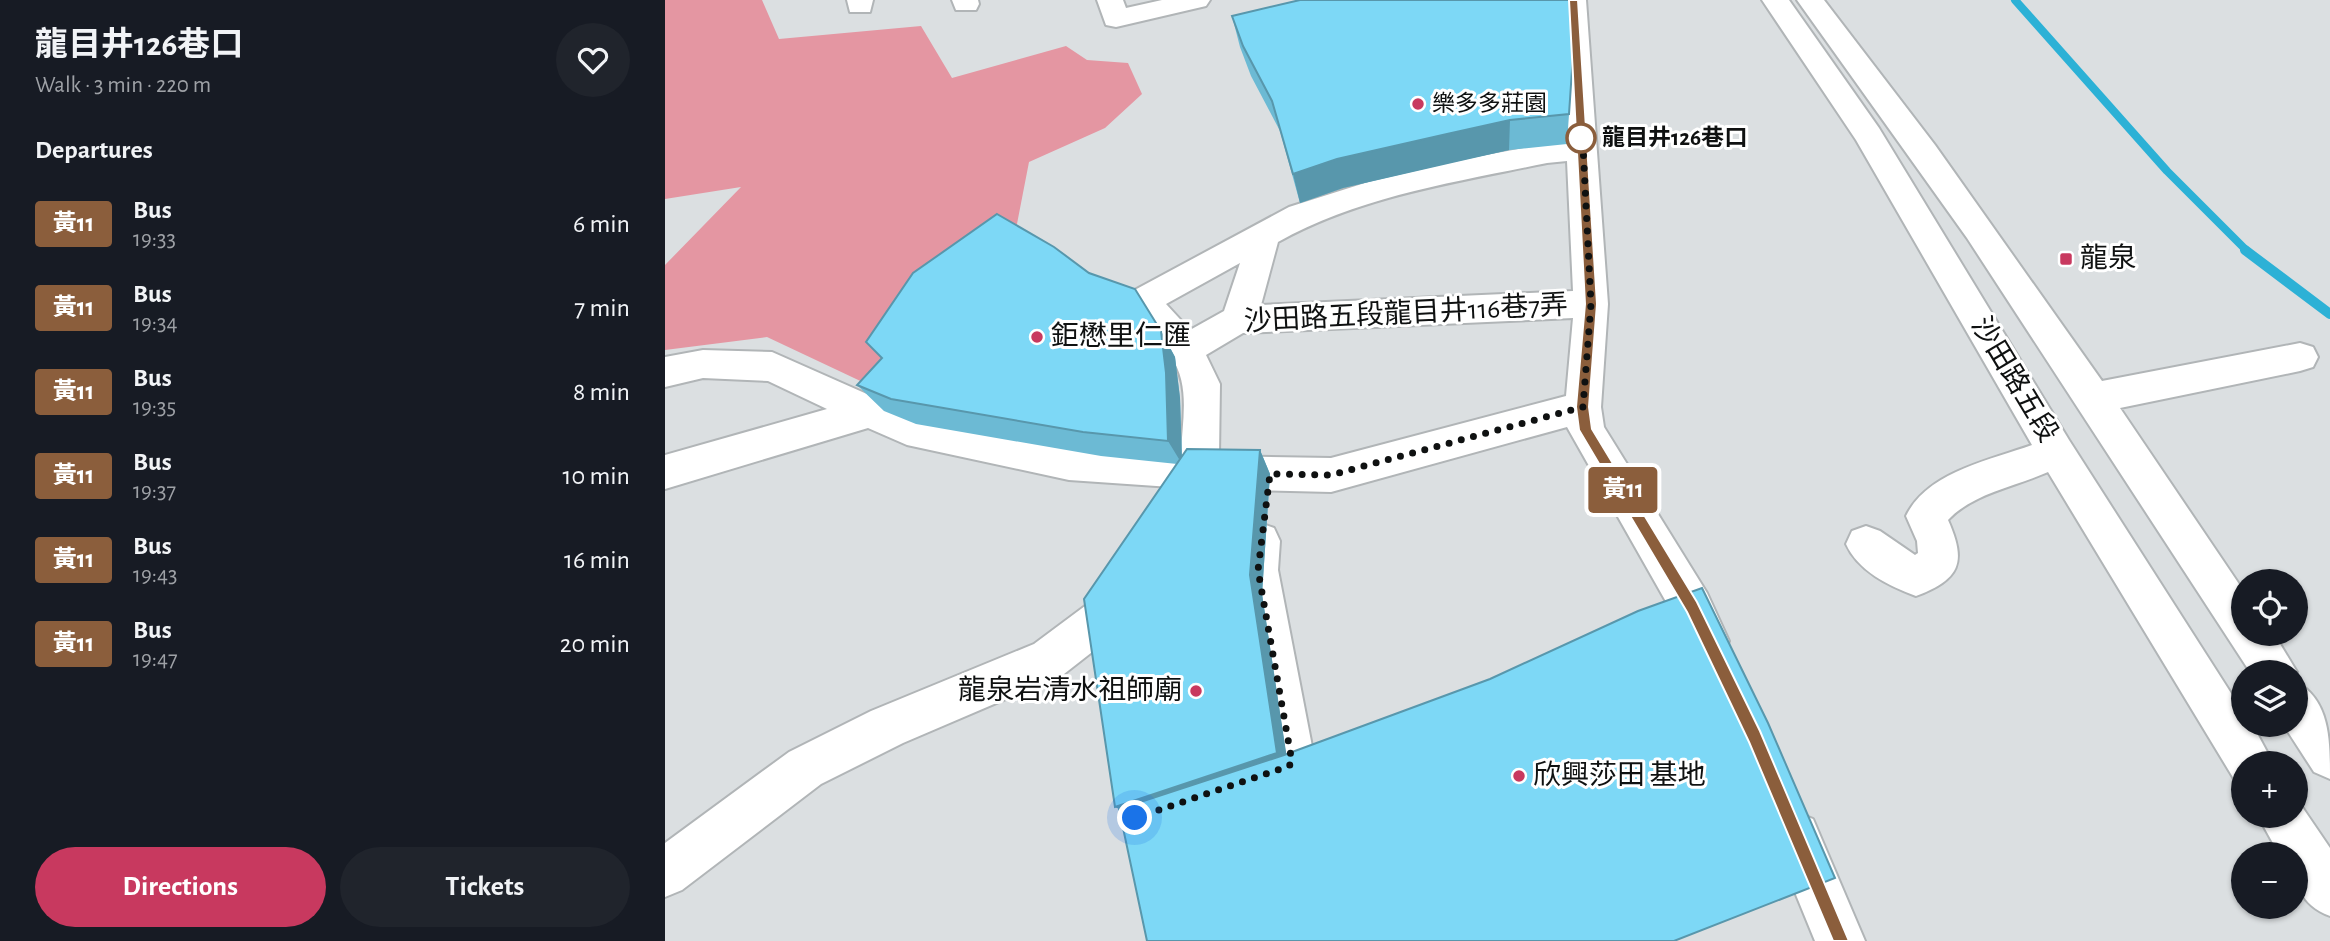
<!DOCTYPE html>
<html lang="en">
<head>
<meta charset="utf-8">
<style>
  body { margin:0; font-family:"Alegreya Sans","Noto Sans TC",sans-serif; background:#20242c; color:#f1f3f6; height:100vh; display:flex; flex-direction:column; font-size:26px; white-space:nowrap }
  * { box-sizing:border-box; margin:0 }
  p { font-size:23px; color:#9ea1a6 }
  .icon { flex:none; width:38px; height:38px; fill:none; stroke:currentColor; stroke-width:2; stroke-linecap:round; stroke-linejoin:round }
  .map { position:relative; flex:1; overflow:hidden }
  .side { display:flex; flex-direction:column; background:#171b24; width:665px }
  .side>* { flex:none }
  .badge { padding:0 14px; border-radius:5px; font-size:24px; line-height:46px }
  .buttons { position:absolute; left:1566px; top:569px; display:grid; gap:14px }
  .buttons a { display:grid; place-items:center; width:77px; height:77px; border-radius:50%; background:#171b24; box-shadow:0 2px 5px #0004; font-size:35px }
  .you { position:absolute; width:35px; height:35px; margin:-18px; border:5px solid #fff; border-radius:50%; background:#1a73e8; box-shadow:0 0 0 10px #1a73e833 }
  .map>.badge { position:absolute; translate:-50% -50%; box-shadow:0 0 0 4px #fff }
  h2 { padding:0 35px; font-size:26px; line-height:63px }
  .round { display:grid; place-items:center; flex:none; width:74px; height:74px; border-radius:37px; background:#20242c }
  .head { display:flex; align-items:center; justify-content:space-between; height:119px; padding:0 35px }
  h1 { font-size:33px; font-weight:700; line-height:52px }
  .button { display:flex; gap:14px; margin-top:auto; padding:14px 35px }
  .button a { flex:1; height:80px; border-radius:42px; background:#c8395f; color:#fff; font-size:28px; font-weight:700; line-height:80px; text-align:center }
  .button a+a { background:#20242c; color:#f1f3f6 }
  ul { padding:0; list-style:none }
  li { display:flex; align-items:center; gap:21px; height:84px; padding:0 35px }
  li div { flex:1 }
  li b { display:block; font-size:26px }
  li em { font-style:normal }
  li .badge { min-width:77px; font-weight:700; text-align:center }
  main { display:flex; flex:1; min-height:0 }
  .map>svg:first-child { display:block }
  .green { fill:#e496a2 }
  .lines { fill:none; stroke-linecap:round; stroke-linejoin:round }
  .stream-far1 { stroke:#2cb1d6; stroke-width:8 }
  .stream { stroke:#2cb1d6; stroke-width:10 }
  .minor-casing { stroke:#b1b5b7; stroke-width:4 }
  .minor { fill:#fff; fill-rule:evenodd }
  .wall { fill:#6cbad4 }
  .shaded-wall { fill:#5897ac }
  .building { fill:#7dd8f6; stroke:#5897ac; stroke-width:2 }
  .line { fill:#8b5e3c; stroke:#fff; stroke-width:2 }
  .walk { stroke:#0f1111; stroke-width:7; stroke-dasharray:0 12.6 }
  .poi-dot { fill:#c8395f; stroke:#fff; stroke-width:2.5 }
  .stop-dot { fill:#fff; stroke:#8b5e3c; stroke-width:3.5 }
  .labels { text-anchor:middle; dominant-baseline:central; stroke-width:6; stroke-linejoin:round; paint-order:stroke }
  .far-poi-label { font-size:23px; fill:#0f1111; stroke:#fff; text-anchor:start }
  .far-stop-label { font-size:23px; font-weight:bold; fill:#0f1111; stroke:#fff; text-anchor:start }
  .poi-label { font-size:28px; fill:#0f1111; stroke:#fff; text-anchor:start }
  .street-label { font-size:28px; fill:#0f1111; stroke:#fff }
</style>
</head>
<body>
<main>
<section class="side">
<div class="head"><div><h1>龍目井126巷口</h1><p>Walk · 3 min · 220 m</p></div><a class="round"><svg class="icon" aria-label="heart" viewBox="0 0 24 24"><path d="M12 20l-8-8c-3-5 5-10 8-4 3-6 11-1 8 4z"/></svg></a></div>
<h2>Departures</h2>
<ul>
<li><span class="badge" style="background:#8b5e3c;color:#fff">黃11</span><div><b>Bus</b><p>19:33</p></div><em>6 min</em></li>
<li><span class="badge" style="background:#8b5e3c;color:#fff">黃11</span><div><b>Bus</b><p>19:34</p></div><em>7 min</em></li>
<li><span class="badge" style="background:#8b5e3c;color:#fff">黃11</span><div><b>Bus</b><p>19:35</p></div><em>8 min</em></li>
<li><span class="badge" style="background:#8b5e3c;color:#fff">黃11</span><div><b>Bus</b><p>19:37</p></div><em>10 min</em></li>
<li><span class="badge" style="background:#8b5e3c;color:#fff">黃11</span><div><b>Bus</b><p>19:43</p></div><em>16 min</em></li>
<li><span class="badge" style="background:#8b5e3c;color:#fff">黃11</span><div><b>Bus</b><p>19:47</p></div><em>20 min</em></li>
</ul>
<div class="button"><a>Directions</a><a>Tickets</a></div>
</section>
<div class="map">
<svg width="1665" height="941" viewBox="0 0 1665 941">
  <rect width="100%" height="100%" fill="#dbdfe1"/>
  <!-- green -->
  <path class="green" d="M0 0H97L114 39 256 26 287 78 401 46 422 60 463 63 477 94 440 128 364 162 351 229 244 304 206 386 102 337 0 350V265L76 187 0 199Z"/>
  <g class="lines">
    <!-- stream-far1 -->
    <path class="stream-far1" d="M1350 0 1502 171 1583 252"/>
    <!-- stream -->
    <path class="stream" d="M1580 250 1665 314"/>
    <defs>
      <path id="minor" d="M182 0H208L205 12H185Z
        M287 0H313L314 4 311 10H291Z
        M432 0H458L461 8 497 0H545L541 6 451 27 441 25Z
        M895 0H921L943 304 936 407 939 427 1042 593 1064 641 1058 656 1043 662 1028 656 1012 621 902 427 666 492 535 489 404 480 242 445 203 428 0 489V455L162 409 103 381 38 378 0 387V357L38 350 107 352 247 414 404 446 516 454C517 422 526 385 506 357 492 337 472 322 461 301L466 292 624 207 741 170 901 140ZM902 161 908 291 596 305 613 242C695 196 791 182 882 163ZM575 263 559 311 525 330 501 304ZM908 318 901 396 666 458 554 456 555 384 541 355 578 333Z
        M1097 0H1124L1214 128 1404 440 1578 712V724H1587L1608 763H1578V783L1569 779 1383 472C1350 487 1308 493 1283 520 1302 563 1295 579 1251 596 1224 586 1193 571 1181 544L1187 531 1201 526 1215 531 1250 555 1253 553 1252 541 1241 516C1262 472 1325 460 1367 445L1191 140Z
        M1132 0H1159L1270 145 1437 381 1635 343 1648 347 1653 357 1648 367 1635 371 1455 408 1578 590V634H1609L1632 672 1631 674 1585 672 1302 238Z
        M595 523 609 528 615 541 613 570 650 762 640 782 590 801 574 794 567 778 574 762 602 751 573 570 575 541 581 528Z
        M456 572 471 577 477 591 454 631 399 674 238 743 156 784 17 890 0 897V843L124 752 206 711 369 644 424 603 441 577Z
        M1631 682C1665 700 1665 740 1665 779L1649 772 1618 724H1631Z
        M1631 798 1665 848V916C1634 904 1631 885 1631 854H1614L1593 816H1631Z
        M1131 812 1148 819 1200 941H1150L1107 836 1114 819Z"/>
    </defs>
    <!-- minor casing -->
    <use href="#minor" class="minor-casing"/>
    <!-- minor -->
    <use href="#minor" class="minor"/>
  </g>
  <!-- wall -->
  <path class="wall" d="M911 10 902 144 844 150 784 163 678 188 635 203 615 131 586 76 575 47 567 16Z
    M496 331 510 357 515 398 517 456 595 450 605 474 597 594 621 754 1103 723 455 809 450 807 512 464 436 456 251 424 219 411 192 385 217 358Z"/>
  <!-- shaded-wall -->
  <path class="shaded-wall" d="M845 120 844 150 678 188 635 203 628 174 672 159Z
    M496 331 510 357 515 398 517 464 503 441Z
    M595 450 605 474 597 594 623 765 470 816 450 807 585 575Z"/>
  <!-- building -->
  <path class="building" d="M635 0H910L911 10 904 114 845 120 782 134 672 159 628 174 607 101 578 46 567 16Z
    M332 214 389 247 424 273 470 289 496 331 501 373 503 441 418 432 226 399 192 385 217 358 201 342 248 273Z
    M522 449 595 450 585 575 612 753 450 807 419 599Z
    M1037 588 1103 723 1170 878 1009 941H482L454 809 619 755 825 679 973 611Z"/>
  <!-- line -->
  <path class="line" d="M904 0H913L932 304 924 407 927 429 1032 602 1095 731 1184 941H1168L1084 742 1022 612 914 430 911 407 920 304Z"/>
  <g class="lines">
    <!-- walk -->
    <path class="walk" d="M470 818 624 766 627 762 593 570 605 474 666 475 918 407 926 304 917 126 916 138"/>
  </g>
  <!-- markers -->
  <g class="poi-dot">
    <circle cx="753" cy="104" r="7"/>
    <rect x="1394" y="252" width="14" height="14" rx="3.5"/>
    <circle cx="372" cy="337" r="7"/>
    <circle cx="531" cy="691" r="7"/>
    <circle cx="854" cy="776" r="7"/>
  </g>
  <circle class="stop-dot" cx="916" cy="138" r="14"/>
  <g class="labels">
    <!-- far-poi labels -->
    <g class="far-poi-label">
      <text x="767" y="104">樂多多莊園</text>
    </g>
    <!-- far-stop labels -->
    <g class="far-stop-label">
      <text x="937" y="138">龍目井126巷口</text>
    </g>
    <!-- poi labels -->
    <g class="poi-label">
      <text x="1415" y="259">龍泉</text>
      <text x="386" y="337">鉅懋里仁匯</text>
      <text x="517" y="691" text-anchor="end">龍泉岩清水祖師廟</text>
      <text x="868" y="776">欣興莎田 基地</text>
    </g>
    <!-- street labels -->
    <g class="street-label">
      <text transform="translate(741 314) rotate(-3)">沙田路五段龍目井116巷7弄</text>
      <text transform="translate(1349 380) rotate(59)">沙田路五段</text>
    </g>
  </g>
</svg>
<div class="buttons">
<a><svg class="icon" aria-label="locate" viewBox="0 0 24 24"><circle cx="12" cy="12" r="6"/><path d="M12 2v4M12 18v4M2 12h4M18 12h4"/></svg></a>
<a><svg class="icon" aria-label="layers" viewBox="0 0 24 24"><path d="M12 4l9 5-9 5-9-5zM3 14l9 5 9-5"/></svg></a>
<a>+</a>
<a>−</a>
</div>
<div class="you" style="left:470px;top:818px"></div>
<b class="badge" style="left:958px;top:490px;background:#8b5e3c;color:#fff">黃11</b>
</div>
</main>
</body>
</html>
